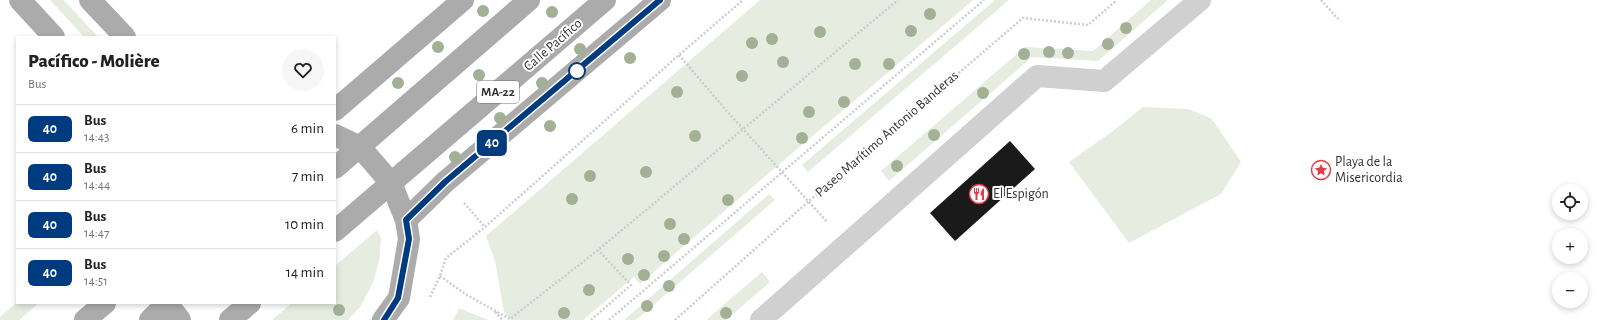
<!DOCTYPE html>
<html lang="en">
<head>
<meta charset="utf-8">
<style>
  body { margin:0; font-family:"Alegreya Sans",sans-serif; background:#f6f6f6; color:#202124; height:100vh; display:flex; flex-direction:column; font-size:15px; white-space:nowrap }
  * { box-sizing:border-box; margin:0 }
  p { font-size:13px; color:#757577 }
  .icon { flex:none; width:22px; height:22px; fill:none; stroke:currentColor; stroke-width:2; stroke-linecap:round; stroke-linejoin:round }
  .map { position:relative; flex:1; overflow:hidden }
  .sheet { position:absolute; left:16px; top:36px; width:320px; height:268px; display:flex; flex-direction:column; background:#fff; border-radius:0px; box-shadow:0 2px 6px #0003 }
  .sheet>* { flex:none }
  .badge { padding:0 8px; border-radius:6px; font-size:14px; line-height:26px }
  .buttons { position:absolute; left:1552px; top:184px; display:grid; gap:8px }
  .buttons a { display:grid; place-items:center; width:36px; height:36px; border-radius:50%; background:#fff; box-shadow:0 2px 6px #0003; font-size:20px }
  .map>.badge { position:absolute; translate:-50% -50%; box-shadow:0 0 0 2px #fff }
  .round { display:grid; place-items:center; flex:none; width:42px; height:42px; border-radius:21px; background:#f6f6f6 }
  .overview { display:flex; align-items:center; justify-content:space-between; height:68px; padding:0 12px }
  h1 { font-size:19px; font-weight:800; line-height:30px }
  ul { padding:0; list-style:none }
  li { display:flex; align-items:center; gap:12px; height:48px; padding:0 12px; border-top:1px solid #e0e0e0 }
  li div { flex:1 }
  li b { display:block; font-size:15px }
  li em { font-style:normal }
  li .badge { min-width:44px; font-weight:700; text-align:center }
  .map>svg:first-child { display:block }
  .green { fill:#e6ecdf }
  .building { fill:#1a1a1a }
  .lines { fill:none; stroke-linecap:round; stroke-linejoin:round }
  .path { stroke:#cdcdcd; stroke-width:2.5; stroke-dasharray:2 2; stroke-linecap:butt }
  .minor { stroke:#d0d0d0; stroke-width:22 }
  .major { stroke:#ababab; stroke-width:22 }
  .tree { fill:#a2b095 }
  .line-casing { stroke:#fff; stroke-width:9 }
  .line { stroke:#003b80; stroke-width:6 }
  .stop-dot { fill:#fff; stroke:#003b80; stroke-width:2 }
  .labels { text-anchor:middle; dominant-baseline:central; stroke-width:4; stroke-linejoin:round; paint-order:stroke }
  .shield { fill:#fff; stroke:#707070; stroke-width:1 }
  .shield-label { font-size:13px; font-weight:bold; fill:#333 }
  .street-label { font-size:14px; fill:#333; stroke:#fff }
  .poi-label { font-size:14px; fill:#333; stroke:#fff; text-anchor:start }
</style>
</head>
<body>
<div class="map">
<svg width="1600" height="320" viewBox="0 0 1600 320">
  <rect width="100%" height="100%" fill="#fff"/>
  <!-- green -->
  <path class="green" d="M50 0H64L98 37H84Z
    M760 0H973C862 95 750 188 640 284L634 277 583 320H511L504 312 495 261 486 236Z
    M995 0H1009L808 172 802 165Z
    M1151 0H1168L1098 61 1032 57 889 181 881 171 1025 47 1093 51Z
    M1143 107 1189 109 1212 119 1241 162 1221 194 1129 243 1069 162 1113 131Z
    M769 194 775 200 636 320H624Z
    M377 230 381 238 379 262 373 283 360 307 348 320H272L292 303H335V266Z
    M762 272 770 282 726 320H706Z
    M17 302 39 303 19 320H0V317Z
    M459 308 488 320H453Z"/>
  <!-- building -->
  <path class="building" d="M1010 141 1035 169 955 241 930 213Z"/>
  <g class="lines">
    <!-- path -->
    <path class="path" d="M1321 0 1340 21
      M679 55 725 109 827 222
      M464 203 485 227
      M440 276 465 294 510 319 598 250 898 0
      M430 297 440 276 446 258 485 227 679 55 743 0
      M495 312 503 320
      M591 320 631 285 598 250
      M609 320 984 0
      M675 320 809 201 1023 18 1088 25 1117 0"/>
    <!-- minor -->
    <path class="minor" d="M761 320 1037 76 1104 81 1200 0"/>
    <!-- major -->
    <path class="major" d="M20 0 54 37
      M90 0 125 37
      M335 110 463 0
      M335 135 360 147 391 183 406 220 409 239 399 298 383 320
      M335 168 529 0
      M406 220 445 182 660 0
      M335 231 605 0
      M167 303 180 320
      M85 320 105 303
      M150 320 167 303
      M230 320 250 303"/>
  </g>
  <!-- trees -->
  <g class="tree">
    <circle cx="483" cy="11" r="6"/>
    <circle cx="552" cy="12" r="6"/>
    <circle cx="930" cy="14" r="6"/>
    <circle cx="1126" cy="28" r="6"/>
    <circle cx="911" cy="31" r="6"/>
    <circle cx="820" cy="32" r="6"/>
    <circle cx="772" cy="39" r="6"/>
    <circle cx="752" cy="43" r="6"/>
    <circle cx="1108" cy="44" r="6"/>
    <circle cx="438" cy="47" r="6"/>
    <circle cx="580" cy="49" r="6"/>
    <circle cx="1049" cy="52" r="6"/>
    <circle cx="1068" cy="53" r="6"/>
    <circle cx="1024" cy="54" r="6"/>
    <circle cx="630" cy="58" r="6"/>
    <circle cx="783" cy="62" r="6"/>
    <circle cx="855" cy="64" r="6"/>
    <circle cx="889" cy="64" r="6"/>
    <circle cx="479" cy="75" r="6"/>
    <circle cx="742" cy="76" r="6"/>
    <circle cx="398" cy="83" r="6"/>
    <circle cx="542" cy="83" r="6"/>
    <circle cx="677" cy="92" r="6"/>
    <circle cx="983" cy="93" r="6"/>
    <circle cx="844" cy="102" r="6"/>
    <circle cx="809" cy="112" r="6"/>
    <circle cx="500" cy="118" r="6"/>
    <circle cx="550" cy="126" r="6"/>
    <circle cx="934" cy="135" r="6"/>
    <circle cx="695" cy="136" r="6"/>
    <circle cx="802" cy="138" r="6"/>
    <circle cx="455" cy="157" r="6"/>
    <circle cx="897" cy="166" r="6"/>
    <circle cx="646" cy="172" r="6"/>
    <circle cx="590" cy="176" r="6"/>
    <circle cx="572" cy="199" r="6"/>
    <circle cx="728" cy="200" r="6"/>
    <circle cx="670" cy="224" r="6"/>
    <circle cx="684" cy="239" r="6"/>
    <circle cx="664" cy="256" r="6"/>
    <circle cx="628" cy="259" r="6"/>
    <circle cx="644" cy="275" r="6"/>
    <circle cx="669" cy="286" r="6"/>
    <circle cx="589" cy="290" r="6"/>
    <circle cx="647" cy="306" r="6"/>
    <circle cx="339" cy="310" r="6"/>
    <circle cx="564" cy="313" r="6"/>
    <circle cx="726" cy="313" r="6"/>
  </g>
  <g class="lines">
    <defs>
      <path id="line" d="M384 320 398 298 409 239 406 220 445 182 660 0"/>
    </defs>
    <!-- line casing -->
    <use href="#line" class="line-casing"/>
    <!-- line -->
    <use href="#line" class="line"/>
  </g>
  <!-- icons -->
  <defs>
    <symbol id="sight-ring" viewBox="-11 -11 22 22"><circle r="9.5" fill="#fff" stroke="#e63946" stroke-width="1.5"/><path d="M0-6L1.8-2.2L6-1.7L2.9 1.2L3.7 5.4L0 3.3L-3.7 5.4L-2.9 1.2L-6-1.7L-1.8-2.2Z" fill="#e63946"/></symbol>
    <symbol id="restaurant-ring" viewBox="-11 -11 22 22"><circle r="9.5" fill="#fff" stroke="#e63946" stroke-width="1.5"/><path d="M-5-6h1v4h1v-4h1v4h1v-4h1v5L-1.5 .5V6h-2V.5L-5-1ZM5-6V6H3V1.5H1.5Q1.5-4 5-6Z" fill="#e63946"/></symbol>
  </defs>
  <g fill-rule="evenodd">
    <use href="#sight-ring" x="1310" y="159" width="22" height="22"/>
    <use href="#restaurant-ring" x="968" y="183" width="22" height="22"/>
  </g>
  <!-- markers -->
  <circle class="stop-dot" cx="577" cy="71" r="8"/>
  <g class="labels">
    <!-- shield labels -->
    <rect class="shield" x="477" y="81" width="42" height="22" rx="3"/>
    <g class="shield-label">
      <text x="498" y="92">MA-22</text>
    </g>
    <!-- street labels -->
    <g class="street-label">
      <text transform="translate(553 45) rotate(-41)">Calle Pacífico</text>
      <text transform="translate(887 134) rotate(-41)">Paseo Marítimo Antonio Banderas</text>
    </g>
    <!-- poi labels -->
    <g class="poi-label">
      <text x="1335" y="162">Playa de la<tspan x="1335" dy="16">Misericordia</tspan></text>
      <text x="993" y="194">El Espigón</text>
    </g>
  </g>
</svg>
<div class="buttons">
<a><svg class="icon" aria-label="locate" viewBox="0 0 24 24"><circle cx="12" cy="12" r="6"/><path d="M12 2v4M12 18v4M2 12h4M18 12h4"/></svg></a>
<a>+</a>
<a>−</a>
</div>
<b class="badge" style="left:492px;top:143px;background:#003b80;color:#fff">40</b>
<section class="sheet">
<div class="overview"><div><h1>Pacífico - Molière</h1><p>Bus</p></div><a class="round"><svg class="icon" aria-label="heart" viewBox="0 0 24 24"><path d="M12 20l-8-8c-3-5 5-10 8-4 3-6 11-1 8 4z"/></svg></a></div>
<ul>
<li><span class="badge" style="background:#003b80;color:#fff">40</span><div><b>Bus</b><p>14:43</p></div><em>6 min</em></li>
<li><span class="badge" style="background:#003b80;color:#fff">40</span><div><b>Bus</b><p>14:44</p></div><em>7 min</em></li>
<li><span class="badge" style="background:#003b80;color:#fff">40</span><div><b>Bus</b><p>14:47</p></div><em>10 min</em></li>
<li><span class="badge" style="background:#003b80;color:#fff">40</span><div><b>Bus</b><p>14:51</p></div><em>14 min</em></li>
</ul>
</section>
</div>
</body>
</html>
